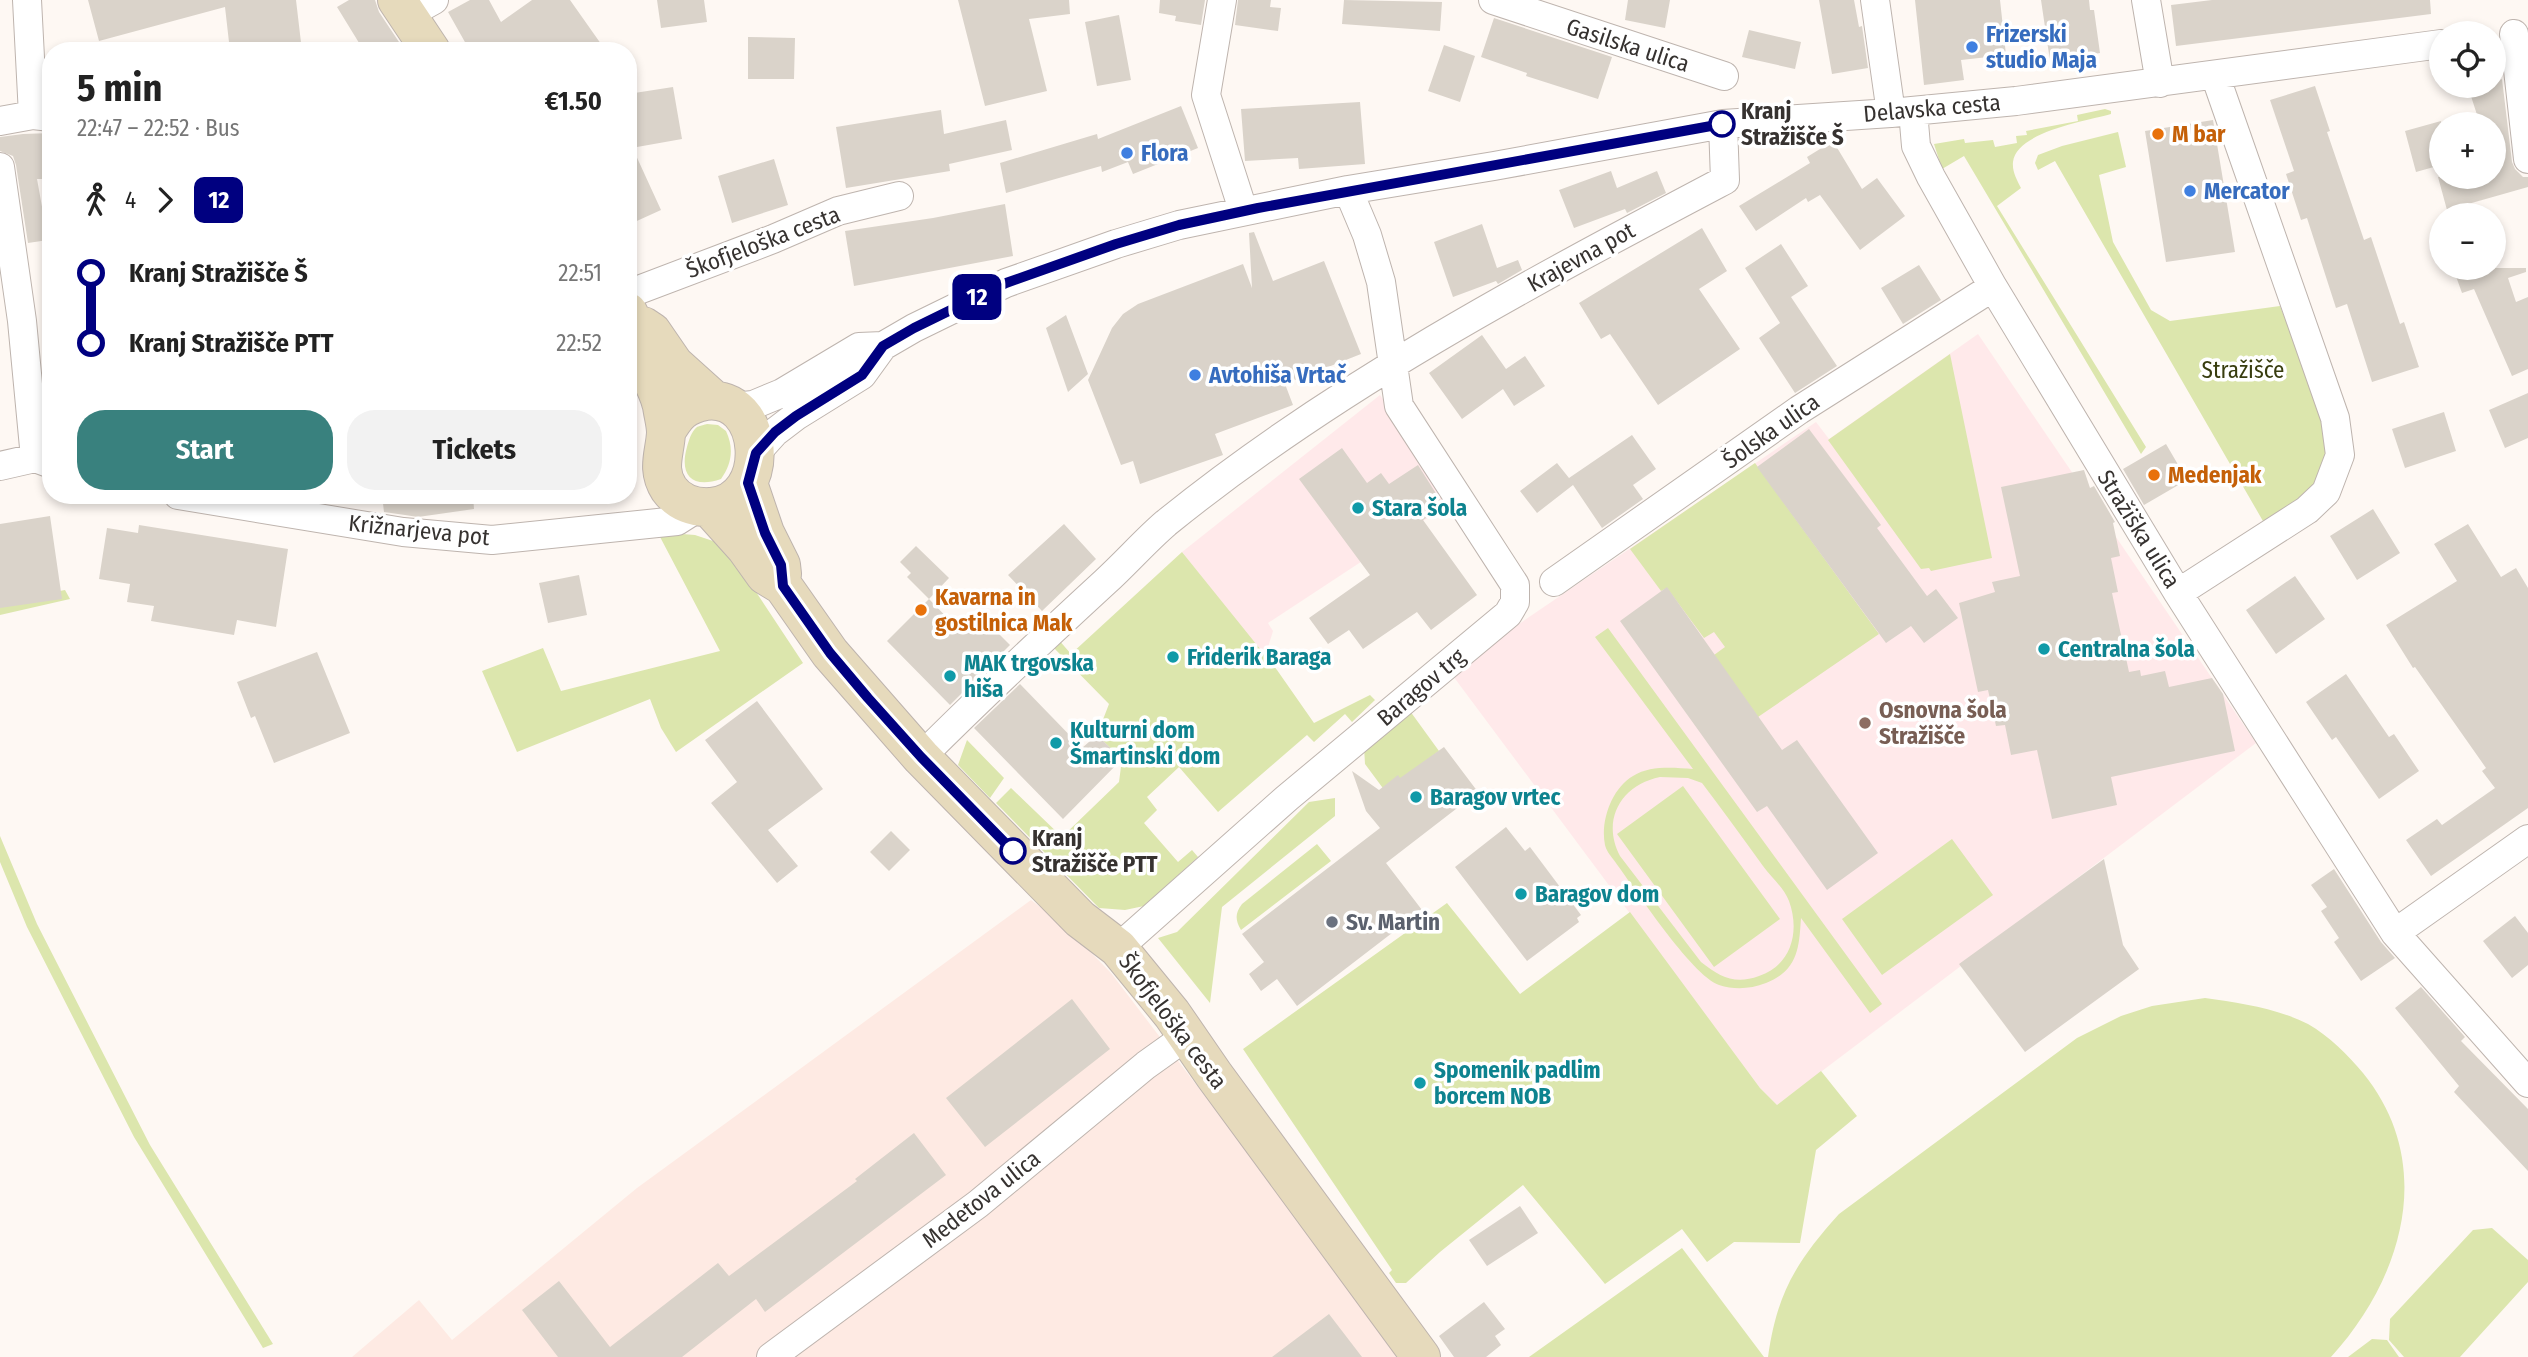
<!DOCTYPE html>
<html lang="en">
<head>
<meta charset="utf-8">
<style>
  body { margin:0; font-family:"Fira Sans Condensed",sans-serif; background:#f2f2f2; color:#222; height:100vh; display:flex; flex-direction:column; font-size:26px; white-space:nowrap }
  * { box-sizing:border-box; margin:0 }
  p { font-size:23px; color:#767676 }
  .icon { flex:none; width:38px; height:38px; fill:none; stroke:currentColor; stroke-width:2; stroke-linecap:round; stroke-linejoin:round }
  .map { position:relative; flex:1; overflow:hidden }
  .sheet { position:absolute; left:42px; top:42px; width:595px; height:462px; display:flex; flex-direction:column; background:#fff; border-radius:28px; box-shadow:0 4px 10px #0003 }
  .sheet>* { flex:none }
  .badge { padding:0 14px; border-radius:10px; font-size:24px; line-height:46px }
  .buttons { position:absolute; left:2429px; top:21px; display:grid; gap:14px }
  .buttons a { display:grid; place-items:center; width:77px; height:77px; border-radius:50%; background:#fff; box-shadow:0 4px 10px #0003; font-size:35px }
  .map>.badge { position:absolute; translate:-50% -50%; box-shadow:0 0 0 4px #fff }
  .legs { display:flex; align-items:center; gap:10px; height:77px; padding:0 35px; font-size:23px }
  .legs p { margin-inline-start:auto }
  .headline { display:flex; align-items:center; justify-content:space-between; height:119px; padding:0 35px }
  h1 { font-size:38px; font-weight:700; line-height:52px }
  .cta { display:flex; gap:14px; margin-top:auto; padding:14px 35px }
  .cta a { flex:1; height:80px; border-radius:28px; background:#39817e; color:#fff; font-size:28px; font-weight:700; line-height:80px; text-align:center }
  .cta a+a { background:#f2f2f2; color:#222 }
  ul { padding:0 35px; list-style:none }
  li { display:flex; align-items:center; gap:24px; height:70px; font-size:26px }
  li i { display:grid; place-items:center; width:10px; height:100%; margin:0 9px; background:currentColor }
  li i::after { content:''; width:18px; height:18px; margin:-9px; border:5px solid; border-radius:50%; background:#fff }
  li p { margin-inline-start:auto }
  li:first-child i { background:linear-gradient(#0000 50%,currentColor 0) }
  li:last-child i { background:linear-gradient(currentColor 50%,#0000 0) }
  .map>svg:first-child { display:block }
  .industrial { fill:#feeae3 }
  .education { fill:#ffe9ea }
  .green { fill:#dce6ad; fill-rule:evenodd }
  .building { fill:#dad3ca }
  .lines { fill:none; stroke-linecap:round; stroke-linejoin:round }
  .street-casing { stroke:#beb4ae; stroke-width:30 }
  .secondary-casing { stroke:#beb4ae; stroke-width:40 }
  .street { stroke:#fff; stroke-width:28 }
  .secondary { stroke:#e6dabc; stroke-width:38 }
  .line-1-casing { stroke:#fff; stroke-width:16 }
  .line-1 { stroke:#000080; stroke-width:10 }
  .shop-dot { fill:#3f7fe0; stroke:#fff; stroke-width:2.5 }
  .stop-1-dot { fill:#fff; stroke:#000080; stroke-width:3.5 }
  .food-dot { fill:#e8710a; stroke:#fff; stroke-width:2.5 }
  .culture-dot { fill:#0f9aa8; stroke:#fff; stroke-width:2.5 }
  .education-dot { fill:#8d6e63; stroke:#fff; stroke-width:2.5 }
  .worship-dot { fill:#6b7280; stroke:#fff; stroke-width:2.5 }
  .labels { text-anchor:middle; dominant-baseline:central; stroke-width:7; stroke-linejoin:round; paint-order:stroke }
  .shop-label { font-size:23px; font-weight:bold; fill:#366cbe; stroke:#fff; text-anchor:start }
  .street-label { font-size:23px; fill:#363230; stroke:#fff }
  .stop-label { font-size:23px; font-weight:bold; fill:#363230; stroke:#fff; text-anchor:start }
  .food-label { font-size:23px; font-weight:bold; fill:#c56008; stroke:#fff; text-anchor:start }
  .park-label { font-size:23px; fill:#383d0f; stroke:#fff }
  .culture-label { font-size:23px; font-weight:bold; fill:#0d838f; stroke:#fff; text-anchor:start }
  .education-label { font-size:23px; font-weight:bold; fill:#785e54; stroke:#fff; text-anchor:start }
  .worship-label { font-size:23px; font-weight:bold; fill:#5b616d; stroke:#fff; text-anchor:start }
</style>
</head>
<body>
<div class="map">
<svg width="2528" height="1357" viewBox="0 0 2528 1357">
  <rect width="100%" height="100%" fill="#fef8f3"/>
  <!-- industrial -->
  <path class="industrial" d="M1031 900 1065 926 1111 973 1404 1357H352L419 1300 452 1340 637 1188Z"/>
  <!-- education -->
  <path class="education" d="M1978 334 2256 743 1777 1105 1760 1088 1453 676 1519 624 1816 422 1829 439Z
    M1380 395 1452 502 1268 623 1273 631 1265 657 1182 552Z"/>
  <!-- green -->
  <path class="green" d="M2105 109 2111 111V114C2086 121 2016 132 2013 162 2012 172 2017 180 2021 188L1997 206 2146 447 2141 454 1964 156 1942 169 1934 144 1964 139 1965 143 1993 140 1995 147 2017 143 2016 136 2027 135 2026 131 2078 121 2077 115Z
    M2118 132 2126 167 2099 175 2113 242 2151 310 2170 321 2280 306 2326 423 2328 451 2321 480 2267 528 2055 161 2038 170 2035 163 2038 155 2062 146Z
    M1950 354 1992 558 1931 571 1929 568 1921 569 1828 440Z
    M707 424 718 425 726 431C734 448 732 464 721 479 692 489 679 475 687 447 689 440 691 432 697 427 697 427 706 424 707 424Z
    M1755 463 1879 634 1758 717 1714 655 1725 647 1714 632 1704 638 1667 588 1661 591 1630 549Z
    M669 533 695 535 725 545 803 663 676 752 661 728 650 699 517 752 482 671 543 648 561 691 720 651 659 535Z
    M1182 552 1277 670 1314 723 1370 695 1375 700 1352 722 1345 714 1314 742 1307 735 1218 812 1179 767 1147 797 1157 810 1144 823 1178 862 1192 850 1198 857 1144 906 1125 910 1099 908 996 803 1011 788 1062 837 1119 782 1122 759 1097 735 1109 704 1051 645 1058 639 1071 654Z
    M65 590 70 599 0 615V602Z
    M1608 628 1882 1004 1870 1013 1801 918C1799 946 1799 970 1766 983 1750 989 1735 990 1719 985 1691 975 1634 887 1613 859 1610 855 1606 850 1605 845 1600 821 1612 788 1633 776 1651 765 1674 768 1693 769L1595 637ZM1660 777 1688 778 1702 783C1723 811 1743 838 1763 866 1771 877 1784 888 1789 901 1800 931 1792 965 1759 976 1735 985 1720 977 1701 962L1620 856C1601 820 1621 785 1660 777Z
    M1410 711 1439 751 1385 791 1365 764 1364 747Z
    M967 740 1004 778 990 798 958 765Z
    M1683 786 1780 919 1714 967 1617 834Z
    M1335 798V816L1222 907 1210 1003 1158 938 1177 932 1309 802Z
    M0 836 37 924 150 1145 273 1344 263 1348 134 1137 27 927 0 862Z
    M1952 839 1993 895 1882 975 1842 919Z
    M1317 844 1331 861 1241 930C1235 920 1235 913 1242 904Z
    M1447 903 1520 994 1630 912 1760 1088 1777 1105 1821 1071 1857 1116 1816 1150 1800 1243 1734 1242 1707 1262 1682 1229 1605 1284 1523 1185 1440 1252 1406 1283H1396L1389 1273 1392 1270 1243 1049Z
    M2205 998C2240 1003 2276 1008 2308 1024 2329 1036 2348 1055 2363 1073 2437 1164 2403 1278 2331 1357H1768C1777 1293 1796 1262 1839 1214L2077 1038 2121 1016 2152 1006Z
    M2492 1228 2528 1260V1282L2460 1357H2404L2389 1340 2390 1319 2473 1230Z
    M1682 1248 1764 1357H1529Z
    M2372 1339 2387 1340 2399 1357H2348Z"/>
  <!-- building -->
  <path class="building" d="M88 0H296L302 51H230L225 7 99 41Z
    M349 0H375L379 12 405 51H364L337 7Z
    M470 0H489L501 22 532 0H570L606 51H470L448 12Z
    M657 0H704L707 22 661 28Z
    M958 0H1069L1070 14 1029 19 1047 91 985 106Z
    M1160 0H1205L1201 25 1175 21 1176 16 1159 13Z
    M1238 0H1271L1270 7 1281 8 1278 31 1235 25Z
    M1344 0 1442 2 1440 31 1342 24Z
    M1628 0H1670L1665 28 1625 20Z
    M1819 0H1854L1859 27 1862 26 1868 68 1832 74Z
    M1915 0H2000L2006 55 1961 60 1964 80 1924 85Z
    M2041 0H2089L2090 10H2094L2100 53 2050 61Z
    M2212 0H2430L2431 14 2176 46 2171 5Z
    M1119 15 1131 80 1097 86 1085 22Z
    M1494 18 1612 57 1598 99 1526 76 1527 73 1481 57Z
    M1749 30 1801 42 1795 69 1742 57Z
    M748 37 795 38 794 79H748Z
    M1444 45 1475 56 1460 102 1428 91Z
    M2502 79 2512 162 2515 169 2523 177H2528V187L2447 210 2438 177H2494V124H2480L2469 90 2481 86H2494V82Z
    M2315 86 2330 131 2327 132 2364 240 2371 237 2400 324 2404 322 2419 367 2372 382 2347 304 2336 308 2307 218 2301 220 2286 174 2294 171 2270 100Z
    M673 87 682 139 637 147 628 94Z
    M1360 102 1365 164 1299 169 1298 158 1245 161 1241 109Z
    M1181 106 1198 148 1133 174 1128 162 1102 172 1101 166 1006 193 1000 163 1097 134 1098 139Z
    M941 110 944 134 1006 120 1012 150 949 164 950 171 846 188 836 127Z
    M2213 120 2235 252 2166 262 2145 131Z
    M2441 121V165L2416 172 2405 131Z
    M51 133V179H37L48 240 28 243 16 165 13 156 0 151V137L23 134Z
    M628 138 661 210 628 225Z
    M1833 141 1862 189 1877 178 1905 216 1860 250 1820 195 1808 202 1806 198 1756 231 1739 206 1810 163 1807 157Z
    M774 159 788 205 732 223 718 176Z
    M1611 171 1617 188 1657 171 1666 193 1627 213 1625 209 1574 228 1559 190Z
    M1005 204 1013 256 854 286 845 231 933 218Z
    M1482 224 1497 268 1518 260 1522 270 1498 284 1496 281 1453 297 1434 242Z
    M1702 228 1727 271 1699 289 1740 349 1658 405 1610 334 1601 339 1579 303Z
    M1254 232 1273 281 1324 261 1361 354 1285 384 1293 405 1215 434 1223 455 1140 484 1133 461 1121 465 1088 380 1112 328 1123 314 1138 304 1243 264 1252 288 1249 233Z
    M1781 244 1808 286 1791 297 1837 366 1795 393 1759 338 1780 323 1745 268Z
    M1919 265 1941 300 1903 324 1881 288Z
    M2453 268H2526V272L2508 278 2516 302 2528 297V369L2512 376 2474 289 2462 293Z
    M1066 315 1088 374 1068 392 1046 328Z
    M1482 335 1506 369 1525 356 1545 386 1514 406 1503 389 1462 419 1429 373Z
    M2528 393V438L2505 448 2489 410Z
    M2444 412 2456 451 2405 468 2392 429Z
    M1809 429 1881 525 1877 528 1927 596 1936 589 1958 618 1924 643 1911 626 1886 643 1757 467Z
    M1632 435 1656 469 1633 485 1643 499 1602 528 1573 485 1537 513 1520 491 1557 463 1569 478Z
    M2166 444 2187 480 2144 505 2123 469Z
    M1342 448 1367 483 1381 473 1389 484 1418 465 1444 506 1423 520 1477 595 1431 630 1417 612 1363 649 1349 630 1328 644 1309 618 1370 575 1299 479Z
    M2084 470 2090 488 2094 486 2115 522 2113 523 2120 556 2111 558 2118 592 2112 593 2129 672 2140 670 2141 676 2165 671 2169 687 2212 678 2223 694 2235 751 2111 777 2117 805 2052 819 2037 750 2011 755 2005 725 1996 726 1988 690 1978 692 1959 603 1995 592 1992 582 2020 576 2001 487Z
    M382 495H473L474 509 418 517 405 515 384 512Z
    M2373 509 2400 553 2357 580 2330 536Z
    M50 516 62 599 0 608V524Z
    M1064 524 1096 559 1042 611 1008 575Z
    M2468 524 2501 577 2516 568 2528 588V808L2431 876 2406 840 2437 819 2442 825 2495 788 2482 771 2486 768 2415 667 2413 668 2386 625 2457 581 2434 544Z
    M139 525 288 549 276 627 237 620 234 635 151 621 154 606 127 602 130 584 99 579 107 528 138 533Z
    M916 546 949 578 929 599 907 577 911 573 900 562Z
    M579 575 587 615 548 623 539 583Z
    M2295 576 2325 619 2276 654 2246 610Z
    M1667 587 1782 750 1797 740 1878 853 1827 890 1767 806 1757 812 1620 621Z
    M929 599 962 633 980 615 1010 645 950 705 887 641Z
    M317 652 350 733 274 763 255 716 251 718 237 682Z
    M2346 674 2389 737 2394 734 2419 771 2379 799 2336 737 2332 740 2306 702Z
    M1020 684 1082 748 1097 735 1122 759 1063 819 974 728Z
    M757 701 823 789 768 830 798 866 777 883 711 803 737 782 705 740Z
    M1444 747 1478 792 1386 863 1422 910 1297 1006 1277 979 1261 991 1249 974 1264 962 1242 934 1380 828 1366 811 1352 771 1379 790 1398 775 1400 778Z
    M1506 827 1525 851 1530 847 1581 915 1577 918 1579 922 1527 961 1455 867Z
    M891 831 910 850 889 871 870 852Z
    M2104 859 2123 945 2139 969 2025 1052 1959 964Z
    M2334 869 2381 942 2395 958 2361 981 2334 942 2339 938 2321 911 2327 907 2311 885Z
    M2515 916 2528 933V965L2512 978 2483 941Z
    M2421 987 2465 1037 2461 1041 2528 1109V1171L2454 1092 2459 1086 2395 1008Z
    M1072 999 1110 1049 985 1147 946 1098Z
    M914 1133 946 1175 765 1312 756 1299 682 1357H558L522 1310 559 1281 610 1347 718 1263 729 1276 857 1181 855 1179Z
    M1520 1206 1538 1233 1487 1266 1469 1240Z
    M1484 1302 1505 1329 1495 1336 1501 1345 1486 1357H1454L1439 1336Z
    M1329 1314 1362 1357H1272Z"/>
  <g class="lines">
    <defs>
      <path id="street" d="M27 0 33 115
        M1222 0 1206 95 1243 210
        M1493 0 1724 76
        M1875 0 1891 113
        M2146 0 2160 83
        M407 15 434 0
        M2514 34 2528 159
        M1913 111 1916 146 1931 177 1993 287 2178 593 2395 933 2528 1083
        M0 121 33 115 51 117
        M0 167 22 321 35 458
        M628 294 773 239 838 211 899 196
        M734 407 753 405 782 393 859 347 883 346
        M756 453 775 432 796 416 862 375 883 346 914 328 1006 283 1116 244 1179 225 1348 190 1494 166 1723 124 1891 113 2016 101 2441 44
        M0 466 35 458 51 464
        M178 495 403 532 492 540 677 521 699 507
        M1554 582 1799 410 1993 287
        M2178 593 2307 510 2326 492 2340 455 2335 418 2215 75
        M921 757C981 697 1043 639 1105 582 1126 563 1145 541 1166 523 1336 385 1532 282 1725 180L1723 124
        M2395 933 2528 839
        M1118 948 1287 798 1508 614 1515 602V585L1399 406 1381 282 1367 235 1348 190
        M771 1357 978 1204 1146 1065 1188 1035"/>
      <path id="secondary" d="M397 0 431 51
        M628 312C634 322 630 333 634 343 642 365 657 383 662 406 663 414 666 424 666 433 665 453 656 469 669 489 679 503 695 508 711 507 774 502 766 392 705 401 684 405 676 414 666 432
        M643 326 652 332 674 364 714 400
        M748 483 765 533 781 565 782 574
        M709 507 745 547 765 575 783 586 830 653 921 757 1080 919 1118 948 1172 1014 1214 1075 1421 1357"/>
    </defs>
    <!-- street casing -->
    <use href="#street" class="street-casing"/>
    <!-- secondary casing -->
    <use href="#secondary" class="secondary-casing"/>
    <!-- street -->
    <use href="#street" class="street"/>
    <!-- secondary -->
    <use href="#secondary" class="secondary"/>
  </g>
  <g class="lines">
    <defs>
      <path id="line-1" d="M1013 851 921 757 868 698 830 653 783 586 781 565 765 533 748 483 756 453 775 432 796 416 862 375 883 346 914 328 1006 283 1116 244 1179 225 1258 208 1722 124"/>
    </defs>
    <!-- line-1 casing -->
    <use href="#line-1" class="line-1-casing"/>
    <!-- line-1 -->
    <use href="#line-1" class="line-1"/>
  </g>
  <!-- markers -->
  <g class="shop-dot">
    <circle cx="1972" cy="47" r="7"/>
    <circle cx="1127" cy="153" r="7"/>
    <circle cx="2190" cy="191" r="7"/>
    <circle cx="1195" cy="375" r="7"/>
  </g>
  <g class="stop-1-dot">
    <circle cx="1722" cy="124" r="12"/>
    <circle cx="1013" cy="851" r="12"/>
  </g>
  <g class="food-dot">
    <circle cx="2158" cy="134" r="7"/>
    <circle cx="2154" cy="475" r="7"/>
    <circle cx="921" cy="610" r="7"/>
  </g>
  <g class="culture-dot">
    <circle cx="1358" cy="508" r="7"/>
    <circle cx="2044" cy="649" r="7"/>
    <circle cx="1173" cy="657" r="7"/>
    <circle cx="950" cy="676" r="7"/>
    <circle cx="1056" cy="743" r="7"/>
    <circle cx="1416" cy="797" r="7"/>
    <circle cx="1521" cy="894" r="7"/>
    <circle cx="1420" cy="1083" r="7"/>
  </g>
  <circle class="education-dot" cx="1865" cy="723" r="7"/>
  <circle class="worship-dot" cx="1332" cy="922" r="7"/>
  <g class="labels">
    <!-- shop labels -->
    <g class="shop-label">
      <text x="1986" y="34">Frizerski<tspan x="1986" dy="26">studio Maja</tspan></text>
      <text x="1141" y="153">Flora</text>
      <text x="2204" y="191">Mercator</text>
      <text x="1209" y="375">Avtohiša Vrtač</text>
    </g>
    <!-- street labels -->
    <g class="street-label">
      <text transform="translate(1628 45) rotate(18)">Gasilska ulica</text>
      <text transform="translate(1932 108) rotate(-5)">Delavska cesta</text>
      <text transform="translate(763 242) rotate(-21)">Škofjeloška cesta</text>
      <text transform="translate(1581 257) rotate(-29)">Krajevna pot</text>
      <text transform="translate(1771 431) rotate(-35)">Šolska ulica</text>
      <text transform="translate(2139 529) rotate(58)">Stražiška ulica</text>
      <text transform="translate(419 530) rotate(6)">Križnarjeva pot</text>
      <text transform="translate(1421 687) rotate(-40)">Baragov trg</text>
      <text transform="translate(1173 1021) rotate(53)">Škofjeloška cesta</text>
      <text transform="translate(981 1199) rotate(-38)">Medetova ulica</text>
    </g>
    <!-- stop labels -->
    <g class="stop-label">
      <text x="1741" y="111">Kranj<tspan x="1741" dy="26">Stražišče Š</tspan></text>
      <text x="1032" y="838">Kranj<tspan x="1032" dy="26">Stražišče PTT</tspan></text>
    </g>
    <!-- food labels -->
    <g class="food-label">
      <text x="2172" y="134">M bar</text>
      <text x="2168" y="475">Medenjak</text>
      <text x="935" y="597">Kavarna in<tspan x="935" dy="26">gostilnica Mak</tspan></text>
    </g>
    <!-- park labels -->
    <g class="park-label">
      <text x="2243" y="370">Stražišče</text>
    </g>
    <!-- culture labels -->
    <g class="culture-label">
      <text x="1372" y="508">Stara šola</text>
      <text x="2058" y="649">Centralna šola</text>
      <text x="1187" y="657">Friderik Baraga</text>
      <text x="964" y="663">MAK trgovska<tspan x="964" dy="26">hiša</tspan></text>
      <text x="1070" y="730">Kulturni dom<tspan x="1070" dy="26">Šmartinski dom</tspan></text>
      <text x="1430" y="797">Baragov vrtec</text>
      <text x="1535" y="894">Baragov dom</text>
      <text x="1434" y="1070">Spomenik padlim<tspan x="1434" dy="26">borcem NOB</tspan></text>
    </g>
    <!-- education labels -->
    <g class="education-label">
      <text x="1879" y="710">Osnovna šola<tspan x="1879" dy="26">Stražišče</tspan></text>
    </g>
    <!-- worship labels -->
    <g class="worship-label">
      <text x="1346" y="922">Sv. Martin</text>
    </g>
  </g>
</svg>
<div class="buttons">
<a><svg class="icon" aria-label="locate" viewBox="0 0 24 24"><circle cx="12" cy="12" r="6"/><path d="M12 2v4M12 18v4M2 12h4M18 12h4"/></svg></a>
<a>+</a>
<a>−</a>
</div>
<b class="badge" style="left:977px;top:297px;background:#000080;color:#fff">12</b>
<section class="sheet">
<div class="headline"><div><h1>5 min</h1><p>22:47 – 22:52 · Bus</p></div><b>€1.50</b></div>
<div class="legs"><svg class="icon" aria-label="walk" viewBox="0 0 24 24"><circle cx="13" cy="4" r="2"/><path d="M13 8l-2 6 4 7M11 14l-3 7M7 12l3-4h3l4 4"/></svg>4<svg class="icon" aria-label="forward" viewBox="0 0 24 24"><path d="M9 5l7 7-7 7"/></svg><b class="badge" style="background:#000080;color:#fff">12</b></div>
<ul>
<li><i style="color:#000080"></i><b>Kranj Stražišče Š</b><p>22:51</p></li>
<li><i style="color:#000080"></i><b>Kranj Stražišče PTT</b><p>22:52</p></li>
</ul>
<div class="cta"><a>Start</a><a>Tickets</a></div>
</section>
</div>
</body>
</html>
